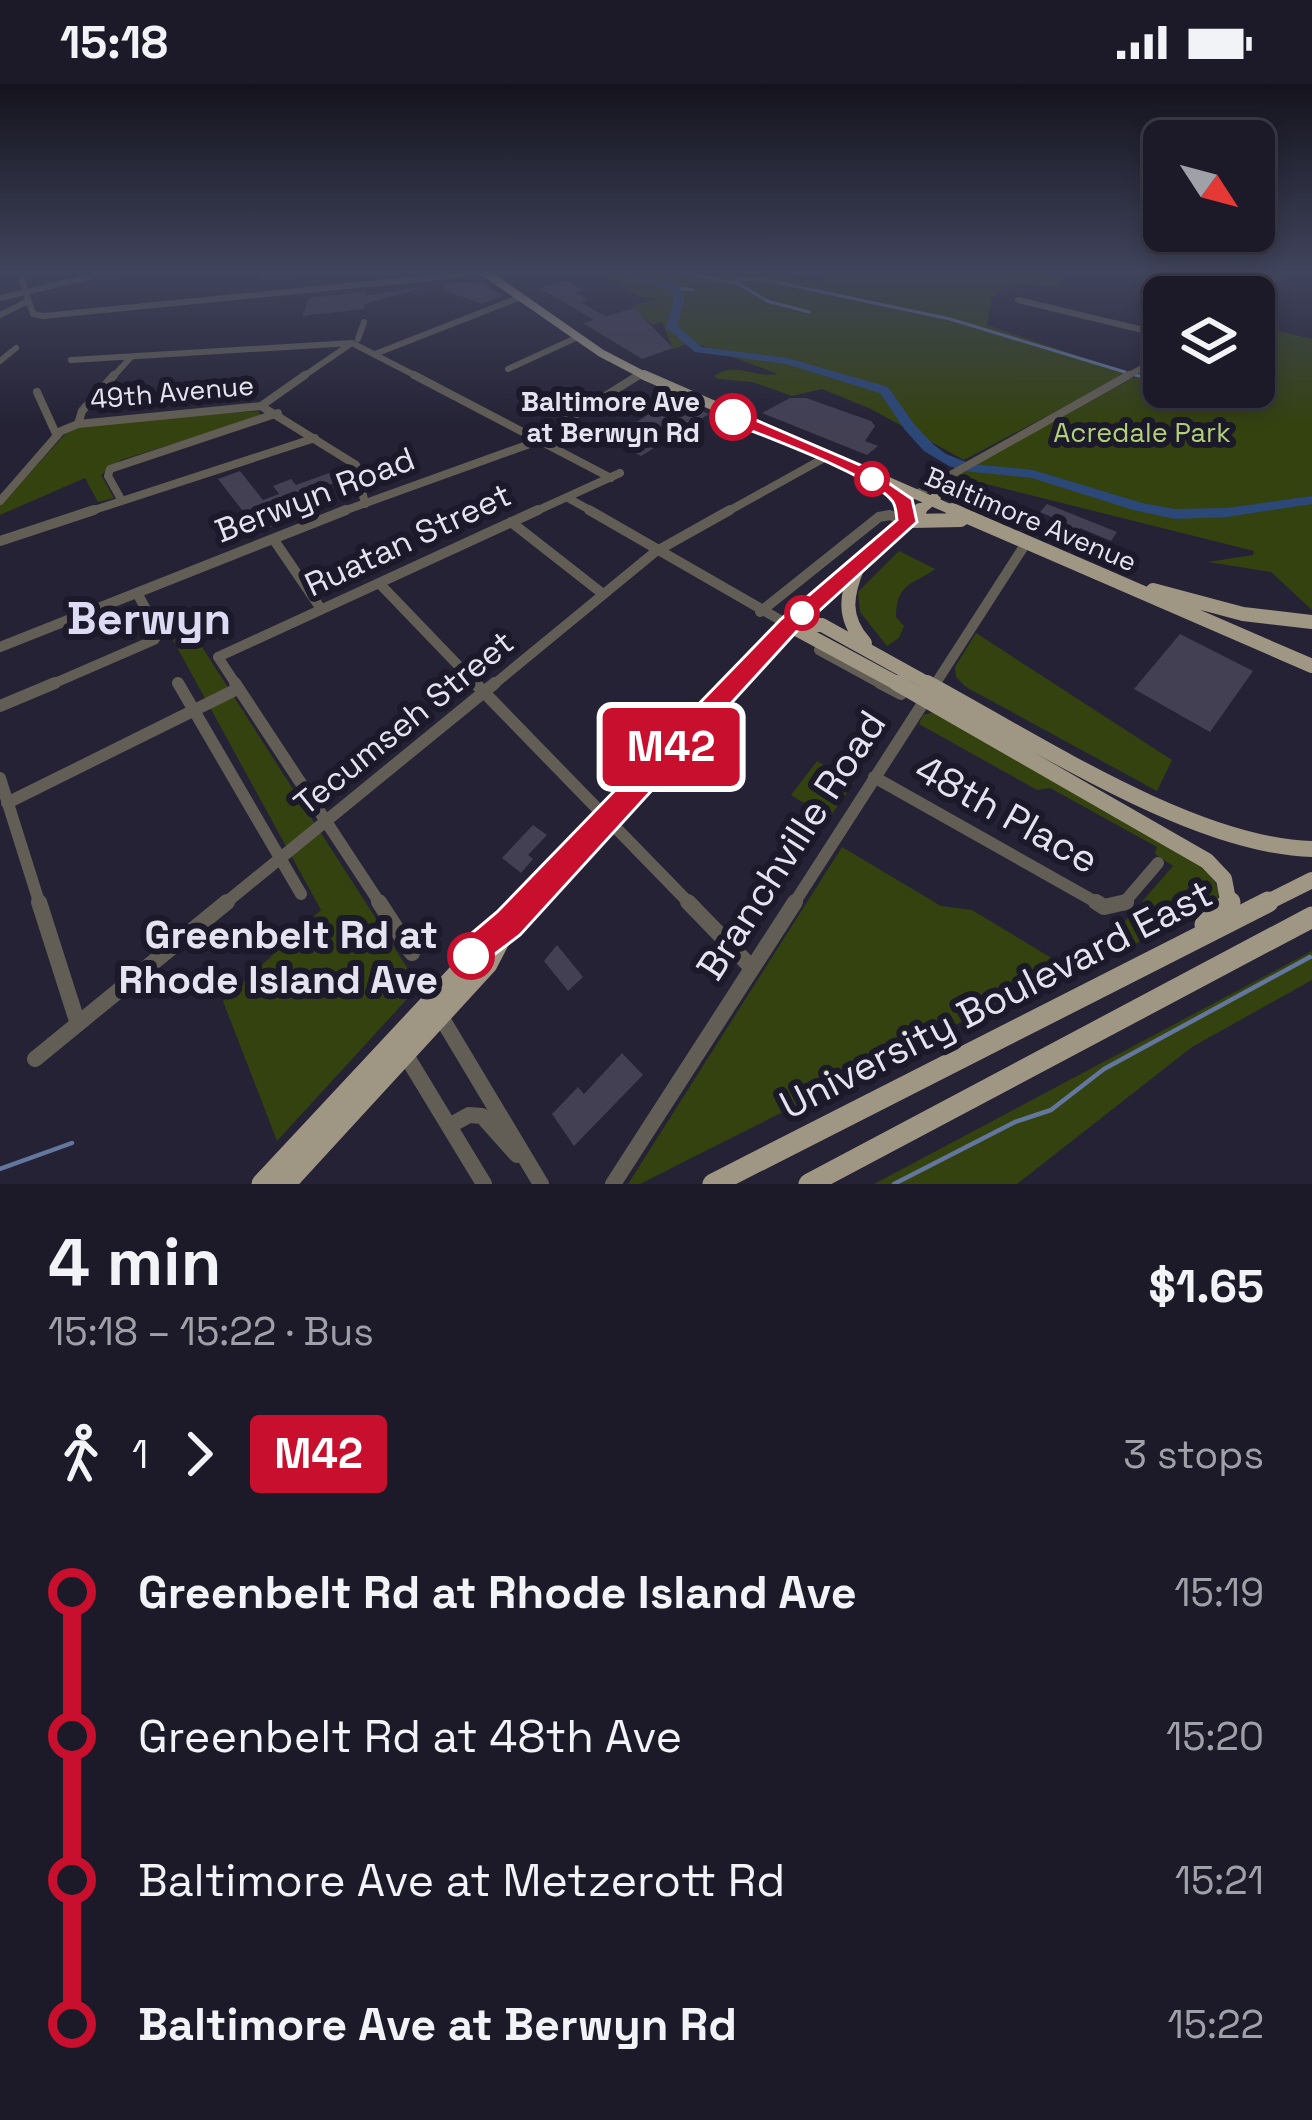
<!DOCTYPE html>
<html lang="en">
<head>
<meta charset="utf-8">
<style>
  body { margin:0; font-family:"Space Grotesk",sans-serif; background:#252330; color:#f1f3f6; height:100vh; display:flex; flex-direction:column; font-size:45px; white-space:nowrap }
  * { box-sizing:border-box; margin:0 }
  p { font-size:39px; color:#a0a1a8 }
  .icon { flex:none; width:66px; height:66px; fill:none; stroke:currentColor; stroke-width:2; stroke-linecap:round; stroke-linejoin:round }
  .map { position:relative; height:1100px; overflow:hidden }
  .panel { display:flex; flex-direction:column; background:#1c1a28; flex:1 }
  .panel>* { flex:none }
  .badge { padding:0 24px; border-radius:9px; font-size:42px; line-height:78px }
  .needle { width:78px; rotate:126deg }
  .buttons { position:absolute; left:1143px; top:36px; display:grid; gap:24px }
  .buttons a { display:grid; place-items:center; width:132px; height:132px; border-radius:18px; background:#1c1a28; box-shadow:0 6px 18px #0003,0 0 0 3px #3a3845; font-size:60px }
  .map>.badge { position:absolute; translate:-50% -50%; box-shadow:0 0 0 6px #fff }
  .legs { display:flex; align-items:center; gap:18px; height:132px; padding:0 48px; font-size:39px }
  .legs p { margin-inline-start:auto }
  .headline { display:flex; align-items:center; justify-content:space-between; height:204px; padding:0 48px }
  h1 { font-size:66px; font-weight:700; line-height:90px }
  ul { padding:0 48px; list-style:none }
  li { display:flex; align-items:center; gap:42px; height:144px; font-size:45px }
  li i { display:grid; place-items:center; width:18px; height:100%; margin:0 15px; background:currentColor }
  li i::after { content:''; width:30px; height:30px; margin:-15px; border:9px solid; border-radius:50%; background:#1c1a28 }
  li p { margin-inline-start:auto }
  li:first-child i { background:linear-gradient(#0000 50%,currentColor 0) }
  li:last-child i { background:linear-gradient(currentColor 50%,#0000 0) }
  .status { display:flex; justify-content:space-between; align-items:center; height:84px; padding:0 60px; background:#1c1a28; direction:ltr }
  .status svg { height:33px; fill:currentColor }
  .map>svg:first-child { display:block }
  .green { fill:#344210 }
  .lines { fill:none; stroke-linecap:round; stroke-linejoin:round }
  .stream-far1 { stroke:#63769d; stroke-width:3 }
  .stream { stroke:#63769d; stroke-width:4.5 }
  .river { fill:#2b4879; fill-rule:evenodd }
  .building { fill:#434054 }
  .minor-far4 { stroke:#625e55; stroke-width:6 }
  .minor-far3 { stroke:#625e55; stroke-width:8 }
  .minor-far2 { stroke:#625e55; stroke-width:10 }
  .minor-far1 { stroke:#625e55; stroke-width:12 }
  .minor { stroke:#625e55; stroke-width:16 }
  .major-far4 { stroke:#9f9784; stroke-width:8 }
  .major-far3 { stroke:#9f9784; stroke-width:10 }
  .major-far2 { stroke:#9f9784; stroke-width:14 }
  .major-far1 { stroke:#9f9784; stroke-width:16 }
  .major { stroke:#9f9784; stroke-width:21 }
  .line-1 { fill:#c8102e; stroke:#fff; stroke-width:3 }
  .stop-1-dot { fill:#fff; stroke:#c8102e; stroke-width:6 }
  .labels { text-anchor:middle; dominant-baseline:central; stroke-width:12; stroke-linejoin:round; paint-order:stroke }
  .far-street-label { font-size:27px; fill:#e5e3f0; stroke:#1c192b }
  .far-stop-label { font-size:27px; font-weight:bold; fill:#e5e3f0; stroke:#1c192b; text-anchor:end }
  .far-park-label { font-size:27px; fill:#b3d078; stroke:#1c192b }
  .street-label { font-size:33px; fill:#e5e3f0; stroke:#1c192b }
  .near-street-label { font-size:39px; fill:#e5e3f0; stroke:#1c192b }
  .near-stop-label { font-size:39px; font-weight:bold; fill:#e5e3f0; stroke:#1c192b; text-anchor:end }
  .district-label { font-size:45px; font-weight:bold; fill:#dddaf3; stroke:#1c192b }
</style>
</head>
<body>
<div class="status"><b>15:18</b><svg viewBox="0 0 49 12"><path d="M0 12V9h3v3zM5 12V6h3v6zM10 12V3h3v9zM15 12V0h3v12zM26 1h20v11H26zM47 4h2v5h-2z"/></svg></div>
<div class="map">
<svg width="1312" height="1100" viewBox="0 0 1312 1100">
  <rect width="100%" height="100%" fill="#252235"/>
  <!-- green -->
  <path class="green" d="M598 187H746L742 191 765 188 820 199 834 187H1031L1066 194 1057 203 1009 200 992 213 987 241 1128 289 964 376 871 325 822 305 792 312 753 298 718 295 714 292C735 277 754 294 778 290L693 258 673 265 662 238 652 241 631 222 658 214 640 213Z
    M1254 227 1265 231 1262 243 1312 255V526L1271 488 1208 478 1253 471 1254 467 954 392 1164 277V303H1254Z
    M258 327 261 332 121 376 101 391 114 414 98 418 85 394 0 431V422L68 347 102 337Z
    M899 467 935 485C916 500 896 497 896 533L904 542 899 554 887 562 860 528 858 508Z
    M186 538 419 902 277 1057 223 917 321 826 167 545Z
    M976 549 1172 676 1157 707 966 603 956 593 955 583Z
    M939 627 1207 786 1220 807 1216 821 1133 861 1114 850 1173 782 1155 770 1157 763 1050 704 1037 706 919 640 923 631Z
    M817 677 854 699 829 734 791 711Z
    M842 763 941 822 972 826 1068 884 640 1100H628Z
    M1312 867V896L1192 963 1017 1100H874Z"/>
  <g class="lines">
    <!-- stream-far1 -->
    <path class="stream-far1" d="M673 187 739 200 767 217 809 228
      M728 198 756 194 950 235 1125 288
      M677 204 693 206
      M1146 290 1164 278
      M1135 291 1164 297"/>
    <!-- stream -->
    <path class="stream" d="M0 1085 72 1059
      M894 1100 1015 1038 1051 1026 1104 985 1310 873"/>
    <!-- river -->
    <path class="river" d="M608 187H624L680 202 684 216 677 242 702 263 787 274 888 303 914 340 934 361 946 370 971 380 1033 386 1142 419 1175 425 1227 424 1312 412V420L1227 433 1175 435 1133 426 1032 394 964 387 949 382 924 367 905 346 880 309 786 280 695 268 666 243 674 216 672 206Z"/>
  </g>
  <!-- building -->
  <path class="building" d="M567 197 583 206 576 209 588 216 580 218 606 232 634 224 673 264 642 275 583 239 594 236 540 204Z
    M471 198 483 199 502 212 481 220 445 206 444 200Z
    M428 202 364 220V225L302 232 309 214 365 208V212Z
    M790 314H806L871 337 875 342 865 357 878 362 867 371 762 329Z
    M677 317 709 330 641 372 628 365 636 360 617 351 667 318Z
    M240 387 263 416 279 410 273 402 291 395 296 401 332 388 340 397 289 416 301 431 259 448 218 395Z
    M1047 420 1117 448 1111 457 1080 444 1074 452 1062 447 1068 440 1040 428Z
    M1180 550 1253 587 1210 648 1134 605Z
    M533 741 547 751 528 771 533 775 521 789 502 774Z
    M557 861 583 893 568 907 544 877Z
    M622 969 643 991 574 1062 552 1030 578 1003 584 1010Z"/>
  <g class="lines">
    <!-- minor-far4 -->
    <path class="minor-far4" d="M19 187 33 230 43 232 501 187
      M262 190 295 187
      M1193 193 1252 211
      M1248 213 1285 187
      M0 214 113 187
      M1018 216 1164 251
      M0 231 28 217
      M358 255 364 238
      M375 270 521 213
      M71 276 352 259 420 294
      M0 277 16 264
      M508 285 578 253
      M112 294 131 273
      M301 294 349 261
      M635 294 640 291
      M1124 294 1164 272"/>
    <!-- minor-far3 -->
    <path class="minor-far3" d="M414 291 611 394
      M37 308 57 352
      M261 322 305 291
      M78 340 261 322 356 381 365 420
      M915 411 1129 291
      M568 414 595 429
      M0 417 61 347 78 340 82 327 114 291
      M122 417 108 392 110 385 278 329
      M85 429 315 354
      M338 429 527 361 639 291
      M532 429 620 389
      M725 429 826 373"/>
    <!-- minor-far2 -->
    <path class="minor-far2" d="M589 426 789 541
      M511 438 603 510
      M274 456 321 525
      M0 457 94 426
      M379 499 478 602
      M760 528 879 433 890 431 907 438
      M0 563 346 426
      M819 566 885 602
      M48 602 154 556 159 549 137 509
      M237 602 218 573 538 426
      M492 602 655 468 730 426
      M934 602 1026 459"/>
    <!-- minor-far1 -->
    <path class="minor-far1" d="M178 599 301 810
      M235 599 381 821
      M475 599 691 821
      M880 599 901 610
      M0 622 55 599
      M874 693 1101 821
      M0 694 40 821
      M7 719 237 605
      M223 821 495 599
      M793 821 936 599
      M1122 821 1158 779"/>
    <!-- minor -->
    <path class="minor" d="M39 818 78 940
      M379 818 412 869
      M688 818 752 884
      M1096 818 1104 823 1126 818
      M441 933 541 1100
      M404 968 484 1100
      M35 975 227 818
      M449 1042 469 1031 482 1032 517 1071
      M613 1100 795 818"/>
    <!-- major-far4 -->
    <path class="major-far4" d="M483 187 601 269 649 294"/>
    <!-- major-far3 -->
    <path class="major-far3" d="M644 291 959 429
      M917 429 936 413"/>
    <!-- major-far2 -->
    <path class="major-far2" d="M952 426 1312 582
      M912 437 961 436
      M858 482C846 511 842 534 865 559
      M1153 506 1243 530 1312 538
      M789 541 902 602
      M800 541H822L932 602
      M729 602 817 515 920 426"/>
    <!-- major-far1 -->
    <path class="major-far1" d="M897 599 1207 777 1224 795 1229 821
      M927 599C1033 656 1193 762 1312 765
      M522 821 732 599
      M1262 821 1312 796"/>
    <!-- major -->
    <path class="major" d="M1205 841 1230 818
      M262 1100 525 818
      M285 1100 487 880 503 849
      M713 1100 1268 818
      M809 1100 1312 833"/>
  </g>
  <!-- sky -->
  <linearGradient id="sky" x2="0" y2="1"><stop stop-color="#14131d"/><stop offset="0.55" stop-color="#40445c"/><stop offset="1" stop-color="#40445c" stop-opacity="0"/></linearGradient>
  <rect width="1312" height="341" fill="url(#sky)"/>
  <!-- line-1 -->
  <path class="line-1" d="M727 329H739L865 383 912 415 917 438 797 547 520 851 471 888 459 883 454 872 459 860 497 828 781 535 897 436C896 429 896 423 893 418 876 392 760 351 727 337Z"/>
  <!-- markers -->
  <g class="stop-1-dot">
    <circle cx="733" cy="333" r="21"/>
    <circle cx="872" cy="395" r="15"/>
    <circle cx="802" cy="529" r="15"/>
    <circle cx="471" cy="872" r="21"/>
  </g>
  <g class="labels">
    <!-- far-street labels -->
    <g class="far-street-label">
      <text transform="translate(172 308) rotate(-5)">49th Avenue</text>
      <text transform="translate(1031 435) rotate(23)">Baltimore Avenue</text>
    </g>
    <!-- far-stop labels -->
    <g class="far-stop-label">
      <text x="700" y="317">Baltimore Ave<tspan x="700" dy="31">at Berwyn Rd</tspan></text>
    </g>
    <!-- far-park labels -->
    <g class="far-park-label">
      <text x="1142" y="348">Acredale Park</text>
    </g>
    <!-- street labels -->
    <g class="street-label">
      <text transform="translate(315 411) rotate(-21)">Berwyn Road</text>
      <text transform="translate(408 456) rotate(-25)">Ruatan Street</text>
      <text transform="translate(404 639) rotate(-39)">Tecumseh Street</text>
    </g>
    <!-- near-street labels -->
    <g class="near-street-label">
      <text transform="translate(1007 730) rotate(29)">48th Place</text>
      <text transform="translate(791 761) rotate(-57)">Branchville Road</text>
      <text transform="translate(996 915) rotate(-27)">University Boulevard East</text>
    </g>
    <!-- near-stop labels -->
    <g class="near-stop-label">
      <text x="438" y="850">Greenbelt Rd at<tspan x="438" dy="45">Rhode Island Ave</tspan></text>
    </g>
    <!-- district labels -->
    <g class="district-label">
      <text x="149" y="534">Berwyn</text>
    </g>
  </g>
</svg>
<div class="buttons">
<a><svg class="needle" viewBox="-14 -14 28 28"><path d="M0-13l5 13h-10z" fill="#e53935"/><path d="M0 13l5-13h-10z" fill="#a0a1a8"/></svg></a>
<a><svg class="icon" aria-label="layers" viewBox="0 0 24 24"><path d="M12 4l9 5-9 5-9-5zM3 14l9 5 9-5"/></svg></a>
</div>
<b class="badge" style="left:671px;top:663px;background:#c8102e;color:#fff">M42</b>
</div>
<section class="panel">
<div class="headline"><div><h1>4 min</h1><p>15:18 – 15:22 · Bus</p></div><b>$1.65</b></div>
<div class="legs"><svg class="icon" aria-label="walk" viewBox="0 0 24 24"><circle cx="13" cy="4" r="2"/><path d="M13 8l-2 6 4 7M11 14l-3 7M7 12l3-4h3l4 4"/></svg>1<svg class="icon" aria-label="forward" viewBox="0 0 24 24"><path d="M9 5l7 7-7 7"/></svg><b class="badge" style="background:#c8102e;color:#fff">M42</b><p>3 stops</p></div>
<ul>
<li><i style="color:#c8102e"></i><b>Greenbelt Rd at Rhode Island Ave</b><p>15:19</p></li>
<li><i style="color:#c8102e"></i><span>Greenbelt Rd at 48th Ave</span><p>15:20</p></li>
<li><i style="color:#c8102e"></i><span>Baltimore Ave at Metzerott Rd</span><p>15:21</p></li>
<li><i style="color:#c8102e"></i><b>Baltimore Ave at Berwyn Rd</b><p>15:22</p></li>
</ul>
</section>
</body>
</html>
